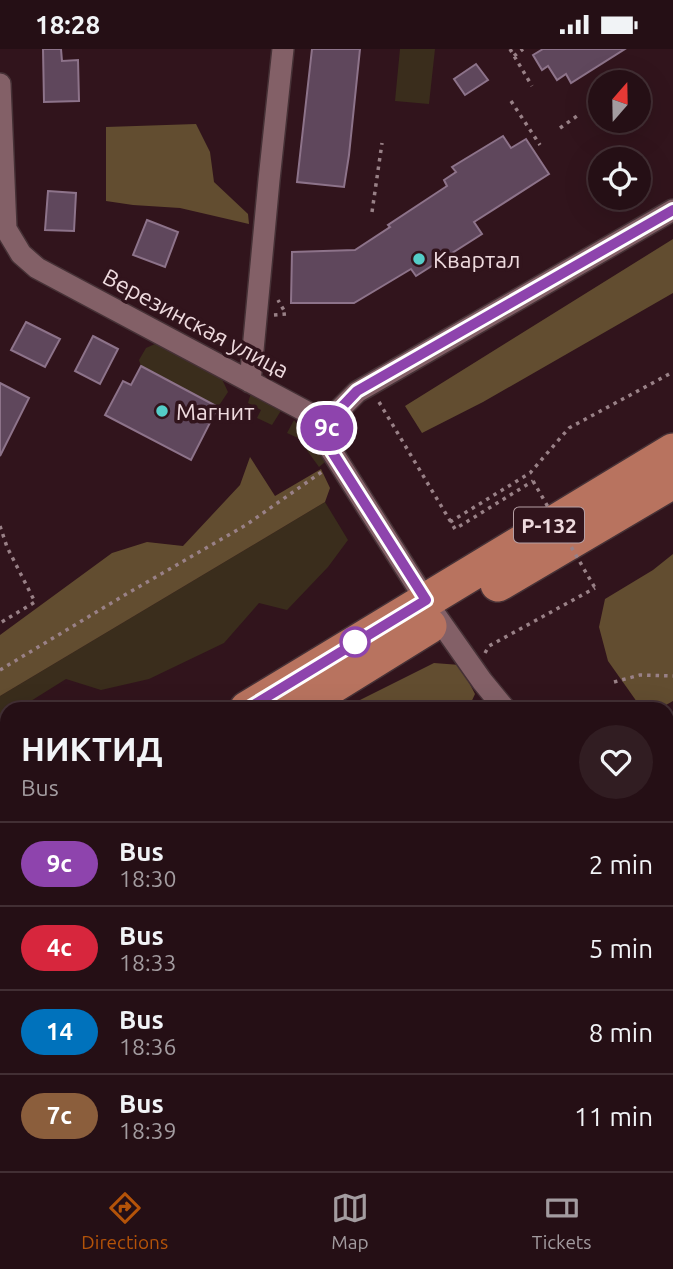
<!DOCTYPE html>
<html lang="en">
<head>
<meta charset="utf-8">
<style>
  body { margin:0; font-family:Ubuntu,sans-serif; background:#311d22; color:#f1f3f6; height:100vh; display:flex; flex-direction:column; font-size:26px; white-space:nowrap }
  * { box-sizing:border-box; margin:0 }
  p { font-size:23px; color:#a39ca0 }
  .icon { flex:none; width:38px; height:38px; fill:none; stroke:currentColor; stroke-width:2; stroke-linecap:round; stroke-linejoin:round }
  .map { position:relative; flex:1; overflow:hidden }
  .side { position:absolute; left:0px; top:653px; width:674px; height:471px; display:flex; flex-direction:column; background:#250f15; border-radius:21px 21px 0 0; box-shadow:0 7px 28px #0002,0 0 0 2px #422f34 }
  .side>* { flex:none }
  .badge { padding:0 14px; border-radius:23px; font-size:24px; line-height:46px }
  .needle { width:46px; rotate:20deg }
  .fabs { position:absolute; left:588px; top:21px; display:grid; gap:14px }
  .fabs a { display:grid; place-items:center; width:63px; height:63px; border-radius:50%; background:#250f15; box-shadow:0 7px 28px #0002,0 0 0 2px #422f34; font-size:35px }
  .map>.badge { position:absolute; translate:-50% -50%; box-shadow:0 0 0 4px #fff }
  .round { display:grid; place-items:center; flex:none; width:74px; height:74px; border-radius:37px; background:#311d22 }
  .headline { display:flex; align-items:center; justify-content:space-between; height:119px; padding:0 21px }
  h1 { font-size:33px; font-weight:700; line-height:52px }
  ul { padding:0; list-style:none }
  li { display:flex; align-items:center; gap:21px; height:84px; padding:0 21px; border-top:2px solid #422f34 }
  li div { flex:1 }
  li b { display:block; font-size:26px }
  li em { font-style:normal }
  li .badge { min-width:77px; font-weight:700; text-align:center }
  .status { display:flex; justify-content:space-between; align-items:center; height:49px; padding:0 35px; background:#250f15; direction:ltr }
  .status svg { height:19px; fill:currentColor }
  .tab-bar { display:flex; justify-content:space-around; align-items:center; height:98px; border-top:2px solid #422f34; background:#250f15; font-size:19px; color:#a39ca0 }
  .tab-bar a { display:grid; justify-items:center; gap:4px }
  .tab-bar .on { color:#b45309 }
  .map>svg:first-child { display:block }
  .green { fill:#3a2d1c }
  .forest { fill:#624d30 }
  .building { fill:#5f475c; stroke:#8d738a; stroke-width:2 }
  .lines { fill:none; stroke-linecap:round; stroke-linejoin:round }
  .service-casing { stroke:#463136; stroke-width:14 }
  .minor-casing { stroke:#463136; stroke-width:24 }
  .trunk-casing { stroke:#463136; stroke-width:38 }
  .path { stroke:#998187; stroke-width:3.5; stroke-dasharray:3.5 5; stroke-linecap:butt }
  .service { stroke:#836067; stroke-width:10 }
  .minor { stroke:#836067; stroke-width:21 }
  .trunk { stroke:#b8735f; stroke-width:35 }
  .path-bridge { stroke:#998187; stroke-width:3.5; stroke-dasharray:3.5 5; stroke-linecap:butt }
  .line-casing { stroke:#fff; stroke-width:16 }
  .line { stroke:#8e44ad; stroke-width:10 }
  .poi-dot { fill:#54cdc8; stroke:#31141c; stroke-width:2.5 }
  .stop-dot { fill:#fff; stroke:#8e44ad; stroke-width:3.5 }
  .labels { text-anchor:middle; dominant-baseline:central; stroke-width:7; stroke-linejoin:round; paint-order:stroke }
  .shield { fill:#31141c; stroke:#b59fa4; stroke-width:2 }
  .shield-label { font-size:21px; font-weight:bold; fill:#eedade }
  .poi-label { font-size:23px; fill:#eedade; stroke:#31141c; text-anchor:start }
  .street-label { font-size:23px; fill:#eedade; stroke:#31141c }
</style>
</head>
<body>
<div class="status"><b>18:28</b><svg viewBox="0 0 49 12"><path d="M0 12V9h3v3zM5 12V6h3v6zM10 12V3h3v9zM15 12V0h3v12zM26 1h20v11H26zM47 4h2v5h-2z"/></svg></div>
<div class="map">
<svg width="673" height="1122" viewBox="0 0 673 1122">
  <rect width="100%" height="100%" fill="#31141c"/>
  <!-- green -->
  <path class="green" d="M400 0H435L429 55 395 52Z
    M155 295 221 328 228 343 218 358 141 317 139 311 146 299Z
    M251 344 282 360 272 376 257 369 261 361 248 354Z
    M294 371 325 413 319 418 298 389 287 384Z
    M325 453 348 491 328 518 287 561 259 554 224 594 149 630 101 641 66 630 18 660H7V667L0 671V647Z"/>
  <!-- forest -->
  <path class="forest" d="M196 75 210 103 214 133 248 165 249 175 180 159 133 156 106 152V78Z
    M673 190V244L483 353 422 384 405 357Z
    M250 408 275 447 321 420 330 439 325 453 0 647V586L112 504 147 493 183 497 240 436Z
    M673 505V652L659 660H642L608 612 599 578 605 550 653 521Z
    M434 614 460 616 475 645 468 660H342Z"/>
  <!-- building -->
  <path class="building" d="M43 0H61L62 12 78 11 79 52 44 53Z
    M312 0H360L349 106 344 138 297 133Z
    M543 0H625L571 34 566 25 557 31 548 17 542 21 533 6Z
    M476 15 488 31 465 46 454 30Z
    M503 87 511 99 526 90 549 125 474 173 482 185 416 227 411 220 354 254H291L292 203 355 201 390 178 388 176 447 137 444 131 456 123 452 118Z
    M48 142 76 144 74 182 45 181Z
    M147 171 178 183 165 218 133 206Z
    M26 273 60 290 45 318 11 301Z
    M93 287 118 300 100 335 75 322Z
    M141 317 218 358 191 411 105 366 123 332 131 336Z
    M0 334 29 349 0 407Z"/>
  <g class="lines">
    <defs>
      <path id="service" d="M422 1116 425 1122"/>
      <path id="minor" d="M0 35 6 180 21 205 37 219 307 363 432 561 482 632 505 660
        M250 333 269 131 283 0
        M322 387 337 363 357 343 673 161
        M0 946 7 942"/>
      <path id="trunk" d="M498 535 673 432
        M247 660 673 402
        M295 660 429 577
        M0 812 7 808
        M0 842 7 838"/>
    </defs>
    <!-- service casing -->
    <use href="#service" class="service-casing"/>
    <!-- minor casing -->
    <use href="#minor" class="minor-casing"/>
    <!-- trunk casing -->
    <use href="#trunk" class="trunk-casing"/>
    <!-- path -->
    <path class="path" d="M510 0 532 37
      M514 7 523 0
      M511 52 540 96
      M560 79 577 67
      M372 163 382 94
      M274 266 286 265 278 251
      M379 353 455 480 533 432
      M450 473 530 424 569 379 673 323
      M0 477 7 498 35 553 0 574
      M485 604 489 597 595 539
      M0 621 128 544 246 476 323 422
      M614 633 640 626 673 627"/>
    <!-- service -->
    <use href="#service" class="service"/>
    <!-- minor -->
    <use href="#minor" class="minor"/>
    <!-- trunk -->
    <use href="#trunk" class="trunk"/>
    <!-- path-bridge -->
    <path class="path-bridge" d="M533 432 595 539"/>
  </g>
  <g class="lines">
    <defs>
      <path id="line" d="M247 660 426 551 322 387 337 363 357 342 673 161"/>
    </defs>
    <!-- line casing -->
    <use href="#line" class="line-casing"/>
    <!-- line -->
    <use href="#line" class="line"/>
  </g>
  <!-- markers -->
  <g class="poi-dot">
    <circle cx="419" cy="210" r="7"/>
    <circle cx="162" cy="362" r="7"/>
  </g>
  <circle class="stop-dot" cx="355" cy="593" r="14"/>
  <g class="labels">
    <!-- shield labels -->
    <rect class="shield" x="514" y="458.5" width="70" height="35" rx="5"/>
    <g class="shield-label">
      <text x="549" y="476">Р-132</text>
    </g>
    <!-- poi labels -->
    <g class="poi-label">
      <text x="433" y="210">Квартал</text>
      <text x="176" y="362">Магнит</text>
    </g>
    <!-- street labels -->
    <g class="street-label">
      <text transform="translate(196 274) rotate(28)">Верезинская улица</text>
    </g>
  </g>
</svg>
<div class="fabs">
<a><svg class="needle" viewBox="-14 -14 28 28"><path d="M0-13l5 13h-10z" fill="#e53935"/><path d="M0 13l5-13h-10z" fill="#a39ca0"/></svg></a>
<a><svg class="icon" aria-label="locate" viewBox="0 0 24 24"><circle cx="12" cy="12" r="6"/><path d="M12 2v4M12 18v4M2 12h4M18 12h4"/></svg></a>
</div>
<b class="badge" style="left:327px;top:379px;background:#8e44ad;color:#fff">9с</b>
<section class="side">
<div class="headline"><div><h1>НИКТИД</h1><p>Bus</p></div><a class="round"><svg class="icon" aria-label="heart" viewBox="0 0 24 24"><path d="M12 20l-8-8c-3-5 5-10 8-4 3-6 11-1 8 4z"/></svg></a></div>
<ul>
<li><span class="badge" style="background:#8e44ad;color:#fff">9с</span><div><b>Bus</b><p>18:30</p></div><em>2 min</em></li>
<li><span class="badge" style="background:#d7263d;color:#fff">4с</span><div><b>Bus</b><p>18:33</p></div><em>5 min</em></li>
<li><span class="badge" style="background:#0072bc;color:#fff">14</span><div><b>Bus</b><p>18:36</p></div><em>8 min</em></li>
<li><span class="badge" style="background:#8b5e3c;color:#fff">7с</span><div><b>Bus</b><p>18:39</p></div><em>11 min</em></li>
</ul>
</section>
</div>
<nav class="tab-bar">
<a class="on"><svg class="icon" aria-label="directions" viewBox="0 0 24 24"><path d="M12 3l9 9-9 9-9-9zM9 14v-3h6M13 9l2 2-2 2"/></svg>Directions</a>
<a><svg class="icon" aria-label="map" viewBox="0 0 24 24"><path d="M3 6l6-2 6 2 6-2v14l-6 2-6-2-6 2zM9 4v14M15 6v14"/></svg>Map</a>
<a><svg class="icon" aria-label="tickets" viewBox="0 0 24 24"><path d="M3 7h18v10H3zM15 7v10"/></svg>Tickets</a>
</nav>
</body>
</html>
